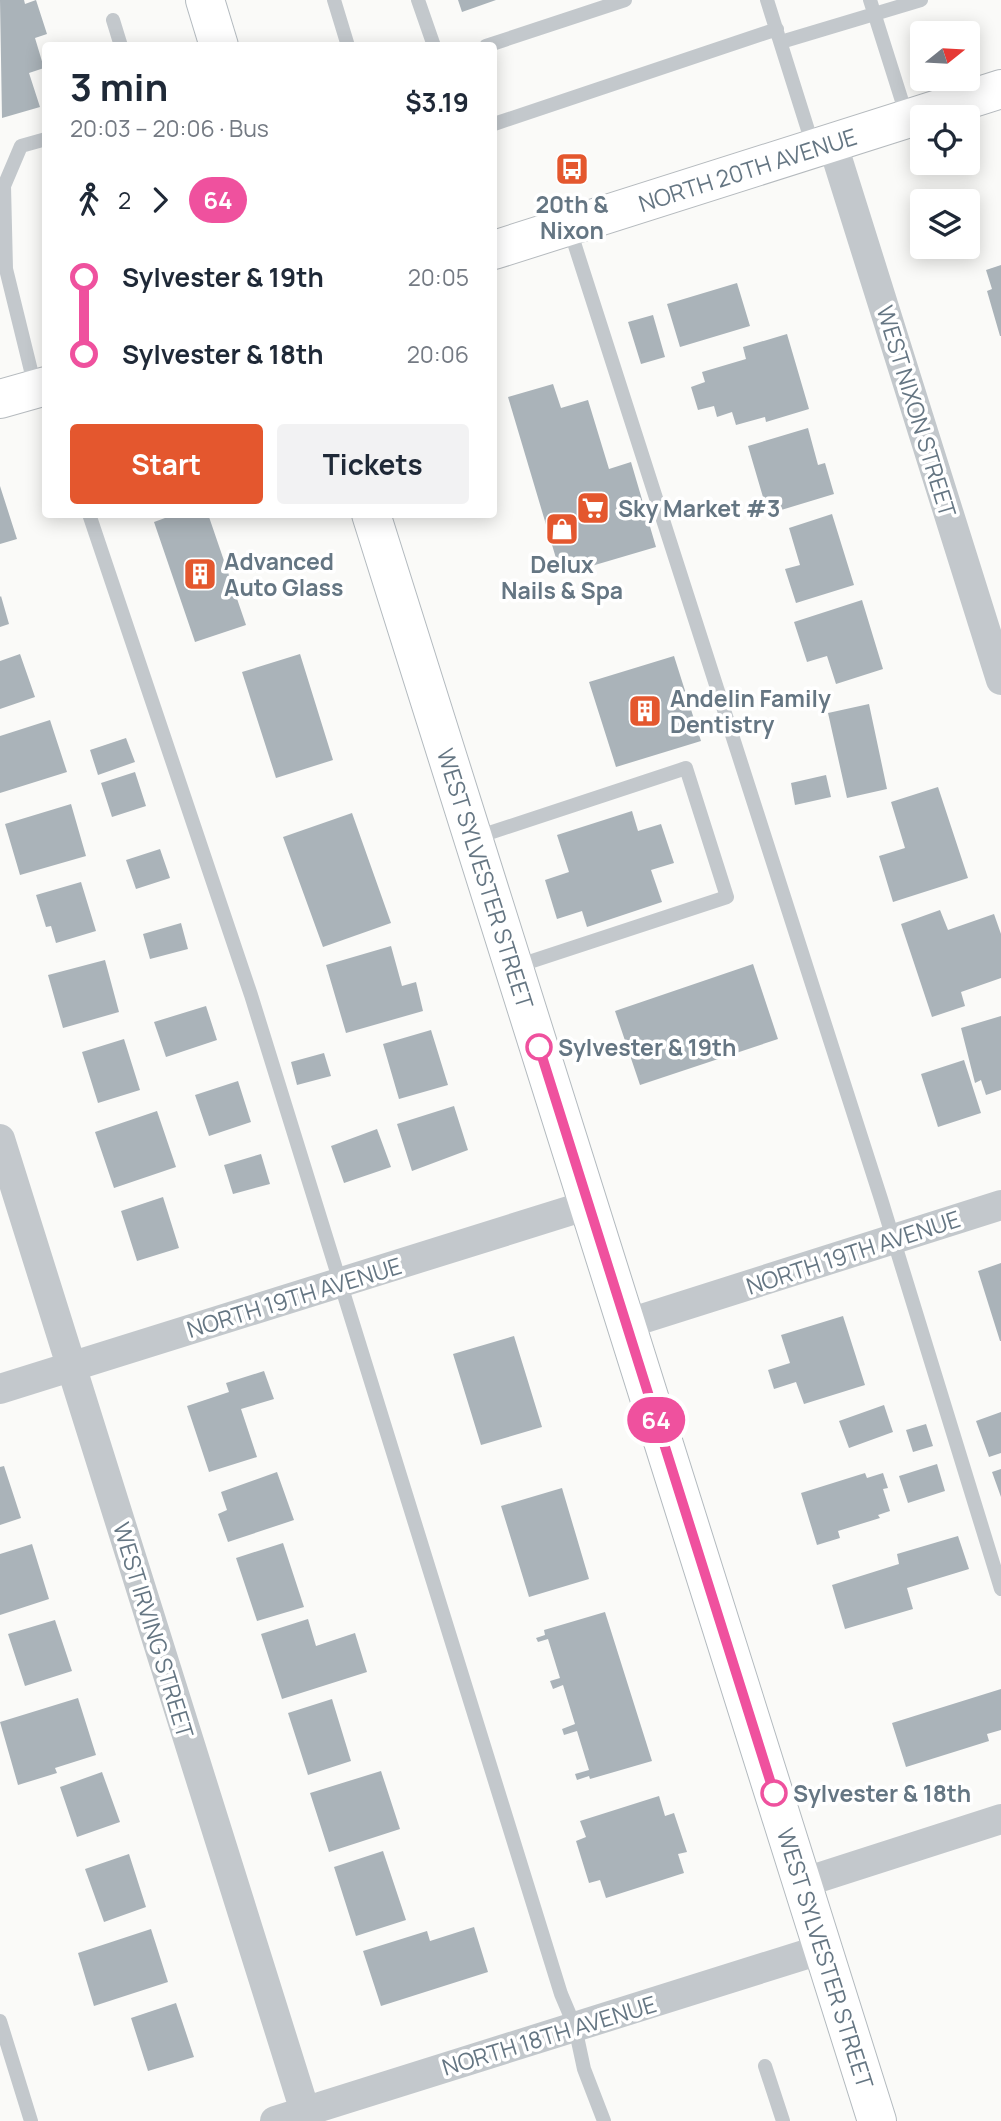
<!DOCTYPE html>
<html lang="en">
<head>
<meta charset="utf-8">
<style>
  body { margin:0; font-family:Manrope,sans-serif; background:#f2f2f3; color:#1f2937; height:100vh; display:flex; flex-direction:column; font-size:26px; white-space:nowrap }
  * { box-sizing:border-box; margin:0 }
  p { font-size:23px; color:#747a83 }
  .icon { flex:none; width:38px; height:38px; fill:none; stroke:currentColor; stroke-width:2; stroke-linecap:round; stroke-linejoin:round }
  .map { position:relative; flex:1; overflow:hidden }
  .panel { position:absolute; left:42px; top:42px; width:455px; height:476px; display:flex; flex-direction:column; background:#fff; border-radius:7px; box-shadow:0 4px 18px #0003 }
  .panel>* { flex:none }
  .badge { padding:0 14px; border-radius:23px; font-size:24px; line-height:46px }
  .needle { width:46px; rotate:72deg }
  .controls { position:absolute; left:910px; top:21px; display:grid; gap:14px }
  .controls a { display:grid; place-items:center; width:70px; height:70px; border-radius:7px; background:#fff; box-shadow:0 4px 18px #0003; font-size:35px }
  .map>.badge { position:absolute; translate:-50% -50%; box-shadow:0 0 0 4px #fff }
  .legs { display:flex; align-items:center; gap:10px; height:77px; padding:0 28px; font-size:23px }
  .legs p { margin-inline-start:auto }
  .head { display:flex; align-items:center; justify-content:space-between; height:119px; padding:0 28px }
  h1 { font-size:38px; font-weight:700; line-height:52px }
  .cta { display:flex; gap:14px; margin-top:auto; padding:14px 28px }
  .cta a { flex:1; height:80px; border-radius:7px; background:#e4572e; color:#fff; font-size:28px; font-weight:700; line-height:80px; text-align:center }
  .cta a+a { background:#f2f2f3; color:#1f2937 }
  ul { padding:0 28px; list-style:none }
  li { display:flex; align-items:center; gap:24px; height:77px; font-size:26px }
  li i { display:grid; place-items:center; width:10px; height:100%; margin:0 9px; background:currentColor }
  li i::after { content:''; width:18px; height:18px; margin:-9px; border:5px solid; border-radius:50%; background:#fff }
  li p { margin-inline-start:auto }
  li:first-child i { background:linear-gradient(#0000 50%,currentColor 0) }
  li:last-child i { background:linear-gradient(currentColor 50%,#0000 0) }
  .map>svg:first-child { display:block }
  .building { fill:#aab3b9 }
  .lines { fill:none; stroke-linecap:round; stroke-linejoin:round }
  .secondary-casing { stroke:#b3babf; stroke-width:40 }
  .primary-casing { stroke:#b5babe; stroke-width:40 }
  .lane { stroke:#c3c8cc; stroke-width:14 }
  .street { stroke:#c3c8cc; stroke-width:30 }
  .secondary { stroke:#fff; stroke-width:38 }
  .primary { stroke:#fff; stroke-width:38 }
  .line-1-casing { stroke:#fff; stroke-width:16 }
  .line-1 { stroke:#ef519e; stroke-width:10 }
  .stop-1-dot { fill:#fff; stroke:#ef519e; stroke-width:3.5 }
  .labels { text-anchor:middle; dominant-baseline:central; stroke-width:7; stroke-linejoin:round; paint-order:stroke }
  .street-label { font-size:23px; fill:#657683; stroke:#fff }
  .poi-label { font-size:23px; font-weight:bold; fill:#657683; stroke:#fff; text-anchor:start }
  .stop-label { font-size:23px; font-weight:bold; fill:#657683; stroke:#fff; text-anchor:start }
</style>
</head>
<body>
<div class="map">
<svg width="1001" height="2121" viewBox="0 0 1001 2121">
  <rect width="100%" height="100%" fill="#fafaf8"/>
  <!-- building -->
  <path class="building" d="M0 0H24L25 4 36 0 47 34 35 38 44 68 29 73 40 107 2 118Z
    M458 0H496L462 12Z
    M1001 265V336H1000L987 291 992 289 986 270Z
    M737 283 750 326 680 347 667 304Z
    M653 315 665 357 641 364 628 322Z
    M787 334 809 409 766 422 765 417 736 425 732 412 717 417 714 406 698 410 691 387 705 382 702 372 746 359 743 347Z
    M553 384 561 408 588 400 609 469 631 462 656 547 561 575 508 397Z
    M808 428 818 465 825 463 834 494 768 514 748 446Z
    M0 486 17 539 0 544Z
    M176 514H208L246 625 195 642 154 522Z
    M832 514 854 585 796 603 785 569 800 565 789 528Z
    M1 596 9 624 0 627V597Z
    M862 600 883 669 836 684 827 656 807 662 794 622Z
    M20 654 35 697 0 709V661Z
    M300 654 333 760 276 778 242 672Z
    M674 656 701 741 616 767 589 682Z
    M869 704 887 789 847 798 828 713Z
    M50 720 67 772 0 793V736Z
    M126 738 135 762 98 775 90 750Z
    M135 772 146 806 112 817 101 783Z
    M826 775 831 797 795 805 791 783Z
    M938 787 968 878 893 902 879 856 905 848 891 802Z
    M71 804 86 856 20 875 5 824Z
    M632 811 638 831 661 824 674 863 651 870 662 902 587 927 582 911 557 919 545 880 569 872 557 835Z
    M352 813 391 923 323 947 283 837Z
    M160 849 170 878 136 889 126 860Z
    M81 882 96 931 56 943 51 926 46 927 36 895Z
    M940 910 948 930 994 914 1001 934V978L961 992 965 1006 932 1017 901 924Z
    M181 923 188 949 150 959 143 934Z
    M391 946 402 986 416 982 423 1011 346 1033 326 965Z
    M105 960 119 1012 63 1028 48 975Z
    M753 964 778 1039 640 1085 615 1011Z
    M206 1006 217 1040 166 1057 154 1022Z
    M1001 1016V1090L986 1095 981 1080 975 1083 961 1028Z
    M431 1030 448 1085 399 1099 383 1044Z
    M124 1039 140 1090 98 1103 82 1052Z
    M324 1053 331 1076 297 1085 291 1062Z
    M964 1060 981 1113 938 1127 921 1074Z
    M238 1081 251 1122 209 1136 195 1095Z
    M454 1106 468 1150 412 1171 397 1124Z
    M157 1111 176 1167 114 1188 95 1132Z
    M377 1129 391 1167 344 1183 331 1146Z
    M261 1154 270 1184 233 1194 224 1165Z
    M163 1197 179 1248 137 1261 121 1211Z
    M1001 1263V1341H1000L978 1271Z
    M843 1316 865 1385 804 1404 796 1382 774 1389 768 1370 790 1363 781 1335Z
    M514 1336 542 1427 481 1445 453 1354Z
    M264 1371 274 1399 241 1409 257 1457 209 1472 187 1406 229 1392 226 1383Z
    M884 1405 893 1432 849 1448 839 1421Z
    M1001 1412V1453L989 1457 976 1421Z
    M926 1424 933 1446 913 1452 906 1430Z
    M937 1464 945 1491 908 1503 899 1476Z
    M4 1466 21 1518 0 1525V1467Z
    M1001 1469V1497L992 1472Z
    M277 1472 294 1520 228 1542 218 1514 227 1510 221 1492Z
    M865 1473 867 1478 883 1473 888 1488 883 1489 890 1511 878 1515 880 1518 838 1531 840 1538 817 1545 801 1493Z
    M562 1488 589 1579 529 1597 501 1506Z
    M958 1536 969 1569 907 1588 913 1609 845 1629 832 1585 899 1564 897 1554Z
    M283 1543 304 1607 257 1621 236 1558Z
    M32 1544 49 1599 0 1615V1554Z
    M605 1612 652 1761 590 1779 589 1776 577 1780 575 1774 589 1770 577 1731 564 1735 562 1729 575 1724 563 1685 553 1689 550 1681 560 1678 548 1639 538 1642 536 1638 545 1635 544 1630Z
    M308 1619 316 1646 355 1633 367 1672 282 1699 261 1634Z
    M55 1620 72 1671 25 1686 8 1634Z
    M1001 1689V1730L987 1734 989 1741 906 1767 892 1723Z
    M78 1698 96 1755 55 1768 57 1773 18 1785 0 1722Z
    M332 1699 351 1761 308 1775 288 1713Z
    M381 1771 400 1829 329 1852 310 1793Z
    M102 1772 120 1822 77 1837 60 1787Z
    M659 1796 665 1816 674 1813 687 1852 678 1854 684 1873 606 1898 600 1880 589 1883 576 1841 586 1837 580 1821Z
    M383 1851 406 1920 356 1936 334 1867Z
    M129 1854 146 1907 104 1922 85 1869Z
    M474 1927 488 1972 381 2006 363 1951 427 1931 430 1941Z
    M151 1929 168 1982 94 2006 78 1953Z
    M176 2003 194 2057 148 2071 131 2018Z"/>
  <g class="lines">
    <defs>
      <g id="secondary">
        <path d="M205 0 219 46"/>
        <path id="s1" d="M371 514 877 2121"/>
      </g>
      <g id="primary">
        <path id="s2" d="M494 250 1001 89"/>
        <path d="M0 399 46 386"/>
      </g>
    </defs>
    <!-- secondary casing -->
    <use href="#secondary" class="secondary-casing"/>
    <!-- primary casing -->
    <use href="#primary" class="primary-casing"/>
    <!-- lane -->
    <path class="lane" d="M334 0 348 46
      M418 0 434 46
      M767 0 813 146
      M870 0 907 117
      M113 20 121 46
      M781 42 921 0
      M486 46 625 0
      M494 124 777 29
      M569 227 881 1199 1001 1589
      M35 387 6 269 4 186 21 146 46 139
      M89 514 251 995 561 1994 575 2027 584 2069 604 2121
      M474 838 686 768 727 897 514 967
      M0 2021 31 2121
      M765 2066 783 2121"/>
    <!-- street -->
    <path class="street" d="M832 142 1001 680
      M0 1139 308 2121
      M626 1324 1001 1205
      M0 1389 588 1205
      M802 1883 1001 1819
      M275 2121 823 1949"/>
    <!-- secondary -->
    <use href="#secondary" class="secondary"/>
    <!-- primary -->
    <use href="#primary" class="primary"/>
  </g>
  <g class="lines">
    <defs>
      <path id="line-1" d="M539 1047 774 1793"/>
    </defs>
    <!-- line-1 casing -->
    <use href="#line-1" class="line-1-casing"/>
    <!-- line-1 -->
    <use href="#line-1" class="line-1"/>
  </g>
  <!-- icons -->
  <defs>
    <symbol id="bus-square" viewBox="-11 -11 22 22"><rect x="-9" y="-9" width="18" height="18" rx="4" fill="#e4572e" stroke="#fff"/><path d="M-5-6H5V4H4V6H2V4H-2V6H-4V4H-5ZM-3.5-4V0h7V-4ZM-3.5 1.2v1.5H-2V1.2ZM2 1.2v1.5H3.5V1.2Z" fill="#fff"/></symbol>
    <symbol id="supermarket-square" viewBox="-11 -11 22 22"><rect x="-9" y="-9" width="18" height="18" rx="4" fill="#e4572e" stroke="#fff"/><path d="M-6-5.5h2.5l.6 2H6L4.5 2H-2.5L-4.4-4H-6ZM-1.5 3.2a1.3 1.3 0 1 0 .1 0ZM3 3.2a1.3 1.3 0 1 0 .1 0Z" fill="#fff"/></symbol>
    <symbol id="shop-square" viewBox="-11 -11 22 22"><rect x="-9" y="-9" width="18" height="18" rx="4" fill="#e4572e" stroke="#fff"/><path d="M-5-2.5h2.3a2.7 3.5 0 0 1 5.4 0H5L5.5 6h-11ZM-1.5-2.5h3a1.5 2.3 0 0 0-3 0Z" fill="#fff"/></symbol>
    <symbol id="building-square" viewBox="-11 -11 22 22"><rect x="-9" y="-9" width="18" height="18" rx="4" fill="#e4572e" stroke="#fff"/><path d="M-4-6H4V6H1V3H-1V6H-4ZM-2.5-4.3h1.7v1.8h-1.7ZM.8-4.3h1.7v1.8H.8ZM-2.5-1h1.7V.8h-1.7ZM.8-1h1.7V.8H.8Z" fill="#fff"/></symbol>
  </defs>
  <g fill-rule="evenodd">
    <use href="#bus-square" x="553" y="150" width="38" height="38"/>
    <use href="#supermarket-square" x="574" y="489" width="38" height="38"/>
    <use href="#shop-square" x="543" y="510" width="38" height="38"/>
    <use href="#building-square" x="181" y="555" width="38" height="38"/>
    <use href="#building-square" x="626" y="692" width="38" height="38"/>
  </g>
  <!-- markers -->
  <g class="stop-1-dot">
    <circle cx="539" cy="1047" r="12"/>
    <circle cx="774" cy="1793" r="12"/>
  </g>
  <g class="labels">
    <!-- street labels -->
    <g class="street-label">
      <text stroke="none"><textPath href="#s2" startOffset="266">NORTH 20TH AVENUE</textPath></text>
      <text transform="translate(917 411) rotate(73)">WEST NIXON STREET</text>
      <text stroke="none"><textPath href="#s1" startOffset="382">WEST SYLVESTER STREET</textPath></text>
      <text transform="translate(853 1252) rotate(-18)">NORTH 19TH AVENUE</text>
      <text transform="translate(294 1297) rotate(-17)">NORTH 19TH AVENUE</text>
      <text transform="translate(154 1630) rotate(73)">WEST IRVING STREET</text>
      <text stroke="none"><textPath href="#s1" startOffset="1514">WEST SYLVESTER STREET</textPath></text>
      <text transform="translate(549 2035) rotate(-17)">NORTH 18TH AVENUE</text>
    </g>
    <!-- poi labels -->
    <g class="poi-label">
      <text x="572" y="204" text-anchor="middle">20th &amp;<tspan x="572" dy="26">Nixon</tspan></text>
      <text x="618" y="508">Sky Market #3</text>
      <text x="224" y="561">Advanced<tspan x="224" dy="26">Auto Glass</tspan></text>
      <text x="562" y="564" text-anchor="middle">Delux<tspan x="562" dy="26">Nails &amp; Spa</tspan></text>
      <text x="670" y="698">Andelin Family<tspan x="670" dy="26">Dentistry</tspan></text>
    </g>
    <!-- stop labels -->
    <g class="stop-label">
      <text x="558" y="1047">Sylvester &amp; 19th</text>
      <text x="793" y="1793">Sylvester &amp; 18th</text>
    </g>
  </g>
</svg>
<div class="controls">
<a><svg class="needle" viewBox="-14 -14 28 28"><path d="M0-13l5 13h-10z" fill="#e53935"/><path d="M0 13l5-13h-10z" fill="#747a83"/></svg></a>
<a><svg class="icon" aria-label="locate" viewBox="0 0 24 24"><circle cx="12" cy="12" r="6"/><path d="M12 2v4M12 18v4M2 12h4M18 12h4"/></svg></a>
<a><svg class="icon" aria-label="layers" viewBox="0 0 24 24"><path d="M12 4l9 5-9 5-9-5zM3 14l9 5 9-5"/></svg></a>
</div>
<b class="badge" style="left:656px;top:1420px;background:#ef519e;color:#fff">64</b>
<section class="panel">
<div class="head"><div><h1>3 min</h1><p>20:03 – 20:06 · Bus</p></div><b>$3.19</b></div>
<div class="legs"><svg class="icon" aria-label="walk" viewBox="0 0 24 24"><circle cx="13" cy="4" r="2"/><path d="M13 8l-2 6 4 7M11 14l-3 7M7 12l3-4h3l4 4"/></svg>2<svg class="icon" aria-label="forward" viewBox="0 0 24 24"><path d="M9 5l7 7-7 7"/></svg><b class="badge" style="background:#ef519e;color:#fff">64</b></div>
<ul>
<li><i style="color:#ef519e"></i><b>Sylvester &amp; 19th</b><p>20:05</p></li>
<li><i style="color:#ef519e"></i><b>Sylvester &amp; 18th</b><p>20:06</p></li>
</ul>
<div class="cta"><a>Start</a><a>Tickets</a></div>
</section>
</div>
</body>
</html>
